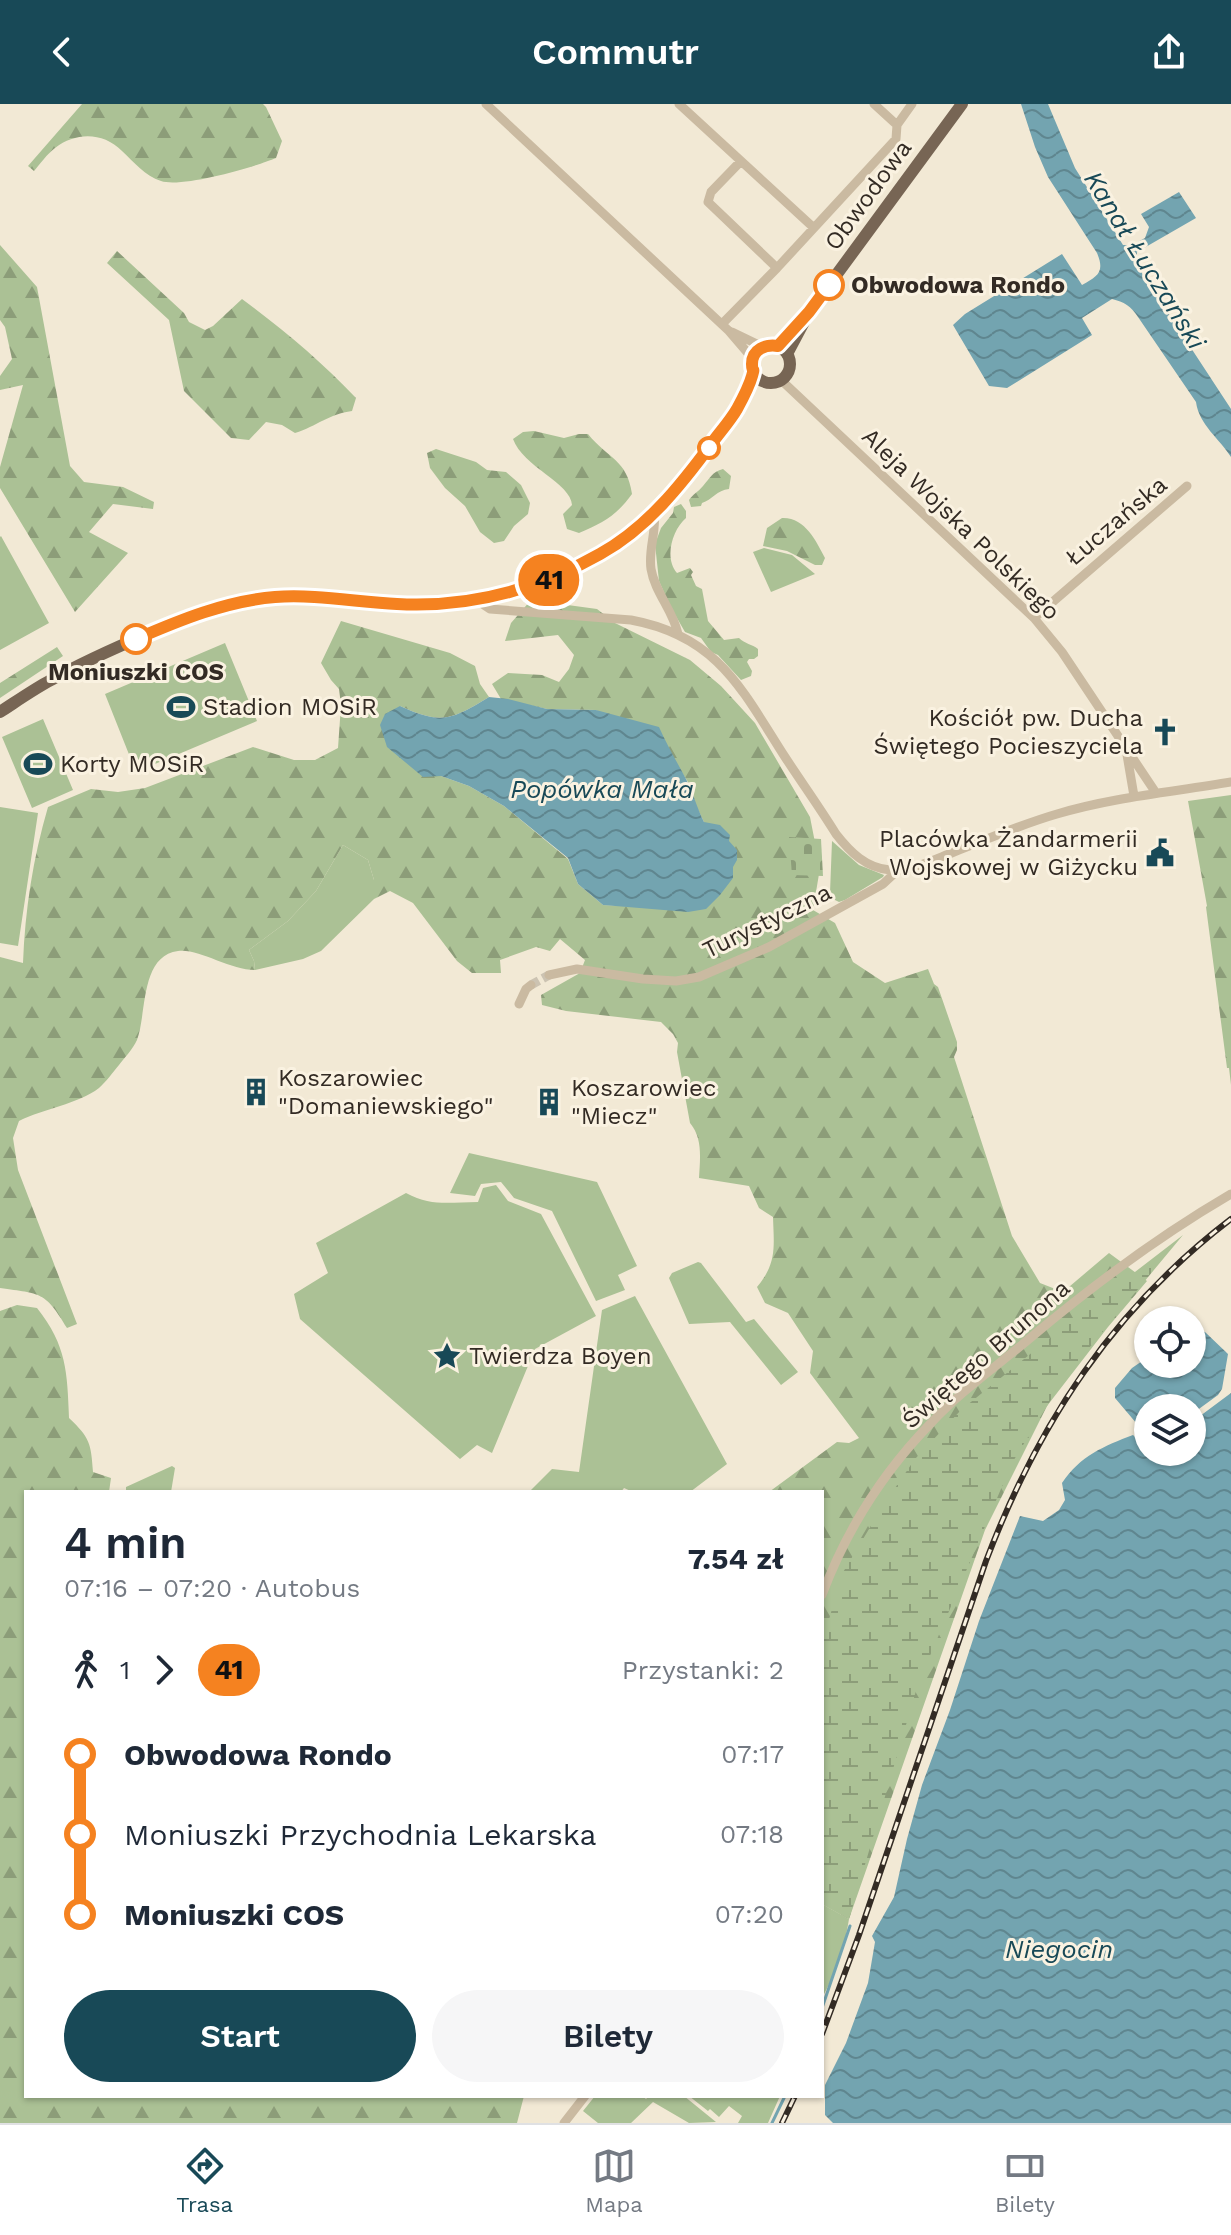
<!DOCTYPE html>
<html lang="pl">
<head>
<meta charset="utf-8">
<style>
  body { margin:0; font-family:"Work Sans",sans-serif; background:#f6f6f7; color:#1f2937; height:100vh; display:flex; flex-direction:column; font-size:30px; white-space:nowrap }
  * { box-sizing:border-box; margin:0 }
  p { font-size:26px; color:#747a83 }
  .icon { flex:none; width:44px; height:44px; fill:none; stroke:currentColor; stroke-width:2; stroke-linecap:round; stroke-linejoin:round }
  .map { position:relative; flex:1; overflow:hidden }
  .side { position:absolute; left:24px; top:1386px; width:800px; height:608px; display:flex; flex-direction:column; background:#fff; border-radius:0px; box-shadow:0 2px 6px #0004 }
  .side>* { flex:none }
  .badge { padding:0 16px; border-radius:26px; font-size:28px; line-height:52px }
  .controls { position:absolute; left:1134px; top:1202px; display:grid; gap:16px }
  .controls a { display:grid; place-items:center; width:72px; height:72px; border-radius:50%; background:#fff; box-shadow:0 2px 6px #0004; font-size:40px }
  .map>.badge { position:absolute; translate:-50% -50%; box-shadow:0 0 0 4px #fff }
  .legs { display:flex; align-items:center; gap:12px; height:88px; padding:0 40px; font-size:26px }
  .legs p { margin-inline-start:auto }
  .head { display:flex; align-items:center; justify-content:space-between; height:136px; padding:0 40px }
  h1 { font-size:44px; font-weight:600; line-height:60px }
  .button { display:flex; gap:16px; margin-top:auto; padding:16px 40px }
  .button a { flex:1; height:92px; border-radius:48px; background:#184957; color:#fff; font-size:32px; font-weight:600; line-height:92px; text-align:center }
  .button a+a { background:#f6f6f7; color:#1f2937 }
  ul { padding:0 40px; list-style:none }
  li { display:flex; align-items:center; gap:28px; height:80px; font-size:30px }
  li i { display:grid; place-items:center; width:12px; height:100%; margin:0 10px; background:currentColor }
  li i::after { content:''; width:20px; height:20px; margin:-10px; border:6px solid; border-radius:50%; background:#fff }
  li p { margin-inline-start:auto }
  li:first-child i { background:linear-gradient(#0000 50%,currentColor 0) }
  li:last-child i { background:linear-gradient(currentColor 50%,#0000 0) }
  header { display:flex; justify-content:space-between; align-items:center; height:104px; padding:0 40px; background:#184957; color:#fff; font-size:36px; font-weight:600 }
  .tab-bar { display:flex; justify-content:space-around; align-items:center; height:112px; border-top:2px solid #e0e1e3; background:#fff; font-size:22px; color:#747a83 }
  .tab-bar a { display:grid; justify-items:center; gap:4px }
  .tab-bar .selected { color:#184957 }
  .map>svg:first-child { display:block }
  .grass { fill:#abc195 }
  .forest { fill:url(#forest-firs) }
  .wetland { fill:url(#wetland-marsh) }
  .cemetery { fill:url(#cemetery-stones) }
  .water { fill:url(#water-waves) }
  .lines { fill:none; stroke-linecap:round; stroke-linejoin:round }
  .stream { stroke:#73a4b0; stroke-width:3 }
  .minor-tunnel { stroke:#ccc3b2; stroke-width:9; stroke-dasharray:9 4.5; stroke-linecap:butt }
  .minor { stroke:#cabaa1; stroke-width:9 }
  .major { stroke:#776554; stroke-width:12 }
  .rail-casing { stroke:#332b24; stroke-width:6 }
  .rail { stroke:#faf2e1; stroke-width:3; stroke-dasharray:9; stroke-linecap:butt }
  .line-1-casing { stroke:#fff; stroke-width:18 }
  .line-1 { stroke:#f58220; stroke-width:12 }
  .stop-1-dot { fill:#fff; stroke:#f58220; stroke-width:4 }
  .labels { text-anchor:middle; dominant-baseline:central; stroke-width:6; stroke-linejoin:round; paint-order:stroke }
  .street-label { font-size:24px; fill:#332b24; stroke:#faf2e1 }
  .stop-label { font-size:24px; font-weight:bold; fill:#332b24; stroke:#faf2e1; text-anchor:start }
  .poi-label { font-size:24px; fill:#332b24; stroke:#faf2e1; text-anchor:start }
  .water-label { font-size:26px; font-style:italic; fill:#184957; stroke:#faf2e1 }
</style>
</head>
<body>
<header><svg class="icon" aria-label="back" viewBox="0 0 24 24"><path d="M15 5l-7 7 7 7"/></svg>Commutr<svg class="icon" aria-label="share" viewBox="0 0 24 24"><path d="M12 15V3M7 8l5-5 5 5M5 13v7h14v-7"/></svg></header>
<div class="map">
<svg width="1231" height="2019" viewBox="0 0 1231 2019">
  <defs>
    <pattern id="forest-firs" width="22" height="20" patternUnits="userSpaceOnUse" patternTransform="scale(2)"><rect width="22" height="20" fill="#abc195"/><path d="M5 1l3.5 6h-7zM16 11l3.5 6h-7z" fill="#8c9d79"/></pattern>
    <pattern id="wetland-marsh" width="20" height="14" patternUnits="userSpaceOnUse" patternTransform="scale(2)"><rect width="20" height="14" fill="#abc195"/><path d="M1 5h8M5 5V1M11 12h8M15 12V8" fill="none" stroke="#8c9d79"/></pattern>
    <pattern id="cemetery-stones" width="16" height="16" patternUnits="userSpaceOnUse" patternTransform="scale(2)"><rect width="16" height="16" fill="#abc195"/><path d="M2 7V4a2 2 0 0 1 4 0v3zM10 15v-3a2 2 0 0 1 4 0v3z" fill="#8c9d79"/></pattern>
    <pattern id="water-waves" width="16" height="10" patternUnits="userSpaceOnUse" patternTransform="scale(2)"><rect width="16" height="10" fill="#73a4b0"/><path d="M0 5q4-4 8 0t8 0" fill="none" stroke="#5f868f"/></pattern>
  </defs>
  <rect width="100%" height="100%" fill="#f2e9d5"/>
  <!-- grass -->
  <path class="grass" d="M1 432 49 519 0 546V433Z
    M764 444 792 451 815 470 771 488 753 448Z
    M225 539 257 617 136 668 105 590Z
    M43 615 73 686 32 704 2 633Z
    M0 703 38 709 18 842 0 839Z
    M832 737 859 761 884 771 883 773 845 796 839 798 833 795 830 789Z
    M343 741 368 756 374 776V795L321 847 303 855 255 866 254 857 249 846 288 817 316 787Z
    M469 1049 597 1078 637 1162 618 1171 625 1186 596 1197 552 1107 514 1094 501 1078 481 1080 475 1092 450 1089Z
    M496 1081 508 1097 541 1110 596 1212 535 1245 492 1349 477 1341 460 1355 300 1215 294 1190 328 1169 316 1139 406 1089C432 1103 450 1098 478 1098L483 1084Z
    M698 1158 701 1159 746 1218 754 1215 798 1268 781 1281 730 1218 689 1220 669 1174 672 1169Z
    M635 1192 727 1360 690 1388H633L624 1384 621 1388H529L552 1365 579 1368 602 1206Z
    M172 1362 175 1364 171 1388H126V1383Z
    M822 1800 849 1815C845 1842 835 1871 822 1894Z
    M595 1992H642L646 1995 649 1992H684L716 2018 689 2019 653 1998 631 2019H598L583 2007Z
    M689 1992H780L768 2019H738L742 2012 729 2002 719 2013 710 2005 708 2007Z"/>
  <!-- forest -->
  <path class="forest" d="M82 0H263L266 3 282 37 276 54C255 63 182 84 161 77 145 72 134 58 122 47 103 28 76 28 55 44 47 50 40 60 34 67L28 62Z
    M0 141 37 183 70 362 84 378 123 383 154 398 153 405 113 400 89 428 128 449 75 508 0 384V363L23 281 0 286V272L12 255 5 223 0 216Z
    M117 147 184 209 189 218 205 226 213 222 242 195C283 225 321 257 356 294L352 307C329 310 317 322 295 329L282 321 266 318 249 336 231 334 184 287 169 216 107 159Z
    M534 327 564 334 579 330H588C608 355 627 355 632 390 617 411 603 419 579 429L567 425 563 410 572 401C571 379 523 363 513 335L523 328Z
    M436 345 476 358 487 366 506 368 521 381 530 399 528 410 514 422 504 437 494 439 480 428 465 402 445 384 430 364 427 349Z
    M723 365 731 372 729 385C717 386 712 396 702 399L701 402 691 403 689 396C693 390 698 388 703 382 710 374 712 368 723 365Z
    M681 400 686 407V414C672 426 664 454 677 469L690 464 693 468 691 471 696 482 702 485 708 517 724 536 739 534C745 540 752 540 758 545V552L754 555H749L747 558 752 567 751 572 741 576 718 551 711 548 701 534 685 528 670 502 659 477 655 440 661 424 673 409 674 403Z
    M782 414C805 413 816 437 825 454L822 461H815L787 447 763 442 767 424Z
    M531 496 597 505 615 519 690 556 721 582 755 619 810 713 820 764 813 806 835 819 853 858 885 879 928 865 934 880 938 883 957 938V946L954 953 1012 1132 1040 1179 1063 1188 1109 1149 1147 1177 1108 1223 1047 1302 985 1426 849 1815 822 1800V1388H769L837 1338 849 1339 859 1334 810 1269 813 1247 788 1209 765 1199 757 1183C777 1159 774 1143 773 1113L759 1104 749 1082 699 1074C700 1055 703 1034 690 1019L677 948 678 939 673 930 661 918 566 907 542 901 541 891 580 869 585 856 560 835 550 847 536 843 500 856 501 869H472L457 857 413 799 390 787 374 795V776L368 756 343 741 316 787 288 817 249 846 254 857 255 866C230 866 198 844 178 847 140 852 147 909 137 936 133 945 125 953 119 961 113 968 106 978 99 984 78 1000 43 1005 19 1017L13 1034 18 1066 77 1220 67 1224C45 1187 41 1190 0 1184V853L23 859C25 806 33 754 48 703L91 685 118 688 145 684 253 643 294 656H315L338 644 341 601 339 585 331 576 321 559 341 517 450 549 475 562 480 580 489 593C451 616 442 621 400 602L441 672 469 682 504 702 568 755 578 780 603 801 644 803 733 774V763L704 718 693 696 688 678 673 655 596 606 547 605 501 595 492 580 508 569 542 571 559 578 569 565 574 551 558 531 505 537 511 519Z
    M57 543 63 552 0 594V579Z
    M1231 691V981L1229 964H1227L1206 803 1207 802 1188 697Z
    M17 1201 37 1204C67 1242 67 1268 69 1314 90 1334 91 1339 93 1368L111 1374 109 1388H26V1992H524L517 2019H0V1207Z"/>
  <!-- wetland -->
  <path class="wetland" d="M1183 1131 1065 1273 1012 1359 918 1580 849 1815 822 1800V1540L842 1470 884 1400 915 1355 961 1306 1070 1218Z"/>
  <!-- cemetery -->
  <path class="cemetery" d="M789 733 821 735 823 772 792 771Z"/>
  <!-- water -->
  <path class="water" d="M1021 0H1048L1075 64 1123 141H1132L1145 134 1149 123 1141 110 1179 88 1196 114 1137 148 1136 160 1231 305V353C1220 335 1199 321 1196 298L1138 213C1131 202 1124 198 1112 195L1082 214 1092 231 1007 284 989 282 953 221 965 210 1062 150 1082 181C1098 172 1105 168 1097 149L1048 73 1035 43Z
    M489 593 508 595 547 605 596 606 659 623C667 641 677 658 686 675 693 688 697 704 704 718L720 721 730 731 729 737 737 746V756L733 763V774L720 791 706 805 688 808 603 801 578 780 568 754 504 702 469 682 441 672 423 673 387 643 380 621 385 610 400 602C442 621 451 616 489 593Z
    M1192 1225 1205 1228 1228 1250 1222 1285 1218 1291 1192 1310V1304H1148V1333L1115 1294V1284L1132 1264 1148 1253V1260H1192Z
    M1231 1289V2019H833L825 2011V1981L846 1939 868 1879 875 1838 872 1832 894 1793 907 1735 922 1681 950 1606 979 1517 1020 1412 1043 1417 1059 1406 1065 1396 1062 1379C1080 1352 1104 1342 1133 1331L1148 1345V1348L1157 1352 1160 1348H1192V1318Z"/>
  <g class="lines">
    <!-- stream -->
    <path class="stream" d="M822 1904 850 1822
      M772 2019 785 1992"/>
    <!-- minor-tunnel -->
    <path class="minor-tunnel" d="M531 881 549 871"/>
    <!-- minor -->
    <path class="minor" d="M486 0 729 227 753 255
      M679 0 814 124
      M874 0 897 21
      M741 57 711 88 708 98 777 164
      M722 220 777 164 896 35 897 21 912 0
      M732 228 763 243
      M781 276 1034 514 1062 548 1156 689
      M654 408C657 427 648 445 651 465 655 489 673 506 678 530
      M478 497 490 505 631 516C718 532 742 586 785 653 802 679 820 704 836 730 850 748 866 764 890 766 912 767 933 756 954 748 988 735 1022 720 1057 710 1114 693 1173 688 1231 678
      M1034 514 1187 382
      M1126 645 1134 692
      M549 871 577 865 643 875 676 877 699 873 769 843 883 780 898 766
      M519 900 526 885 531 881
      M822 1491C846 1427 884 1367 932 1318 961 1287 997 1262 1029 1235 1093 1181 1159 1132 1231 1090
      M564 2019 585 1992"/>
    <!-- major -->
    <path class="major" d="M752 260a19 19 0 1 1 38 0a19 19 0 1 1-38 0Z
      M778 242 809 208 962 0
      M787 250 804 218
      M0 608C17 597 34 585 51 576 83 558 117 543 150 529 181 516 213 502 247 497 311 486 376 503 440 500 554 495 642 434 708 345 727 320 743 296 754 267"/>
    <defs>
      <path id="rail" d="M822 1930 859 1831 986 1457C1038 1320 1113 1205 1231 1115
        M782 2019 795 1992"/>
    </defs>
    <!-- rail casing -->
    <use href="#rail" class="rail-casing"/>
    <!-- rail -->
    <use href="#rail" class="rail"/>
  </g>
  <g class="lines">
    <defs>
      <path id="line-1" d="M136 535C180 516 226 497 275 493 315 490 357 498 397 500 470 504 537 486 600 450 647 424 681 381 712 339 720 328 730 317 737 305 743 294 749 283 752 272 755 261 752 271 752 260 752 245 766 240 778 242L809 208 829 181"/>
    </defs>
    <!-- line-1 casing -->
    <use href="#line-1" class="line-1-casing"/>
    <!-- line-1 -->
    <use href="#line-1" class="line-1"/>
  </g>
  <!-- icons -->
  <defs>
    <symbol id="stadium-bare" viewBox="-9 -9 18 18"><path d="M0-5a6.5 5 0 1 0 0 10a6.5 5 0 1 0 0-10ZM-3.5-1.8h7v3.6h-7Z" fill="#184957" stroke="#faf2e1" stroke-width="2.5" paint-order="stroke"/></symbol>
    <symbol id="church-bare" viewBox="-9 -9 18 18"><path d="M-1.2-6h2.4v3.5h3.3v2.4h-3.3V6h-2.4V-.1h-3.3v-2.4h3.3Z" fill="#184957" stroke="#faf2e1" stroke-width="2.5" paint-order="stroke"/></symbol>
    <symbol id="civic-bare" viewBox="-9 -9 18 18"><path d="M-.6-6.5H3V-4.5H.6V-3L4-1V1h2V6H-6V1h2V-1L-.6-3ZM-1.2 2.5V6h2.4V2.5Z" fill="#184957" stroke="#faf2e1" stroke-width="2.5" paint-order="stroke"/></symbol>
    <symbol id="building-bare" viewBox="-9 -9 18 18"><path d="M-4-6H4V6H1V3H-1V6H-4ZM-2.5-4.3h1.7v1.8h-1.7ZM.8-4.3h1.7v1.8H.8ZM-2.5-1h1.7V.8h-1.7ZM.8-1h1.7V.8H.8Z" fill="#184957" stroke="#faf2e1" stroke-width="2.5" paint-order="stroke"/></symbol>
    <symbol id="sight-bare" viewBox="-9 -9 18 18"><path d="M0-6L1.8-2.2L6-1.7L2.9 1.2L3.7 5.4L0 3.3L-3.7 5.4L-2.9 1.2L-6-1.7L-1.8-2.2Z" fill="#184957" stroke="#faf2e1" stroke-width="2.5" paint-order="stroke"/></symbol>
  </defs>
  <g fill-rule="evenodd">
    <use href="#stadium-bare" x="161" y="583" width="40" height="40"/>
    <use href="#church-bare" x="1145" y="608" width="40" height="40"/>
    <use href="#stadium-bare" x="18" y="640" width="40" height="40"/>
    <use href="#civic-bare" x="1140" y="729" width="40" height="40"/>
    <use href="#building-bare" x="236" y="968" width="40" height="40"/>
    <use href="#building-bare" x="529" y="978" width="40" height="40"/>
    <use href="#sight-bare" x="427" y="1232" width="40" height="40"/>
  </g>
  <!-- markers -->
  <g class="stop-1-dot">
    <circle cx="829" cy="181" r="14"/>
    <circle cx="709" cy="344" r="10"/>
    <circle cx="136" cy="535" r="14"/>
  </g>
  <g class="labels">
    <!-- street labels -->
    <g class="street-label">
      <text transform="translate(868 91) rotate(-54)">Obwodowa</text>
      <text transform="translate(1116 417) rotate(-40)">Łuczańska</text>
      <text transform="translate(961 420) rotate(44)">Aleja Wojska Polskiego</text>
      <text transform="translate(767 817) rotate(-26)">Turystyczna</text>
      <text transform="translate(986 1250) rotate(-41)">Świętego Brunona</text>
    </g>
    <!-- stop labels -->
    <g class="stop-label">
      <text x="851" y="181">Obwodowa Rondo</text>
      <text x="136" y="568" text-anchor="middle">Moniuszki COS</text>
    </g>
    <!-- poi labels -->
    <g class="poi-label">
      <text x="203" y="603">Stadion MOSiR</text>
      <text x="1143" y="614" text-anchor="end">Kościół pw. Ducha<tspan x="1143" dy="28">Świętego Pocieszyciela</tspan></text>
      <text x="60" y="660">Korty MOSiR</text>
      <text x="1138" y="735" text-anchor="end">Placówka Żandarmerii<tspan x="1138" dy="28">Wojskowej w Giżycku</tspan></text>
      <text x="278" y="974">Koszarowiec<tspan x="278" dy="28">"Domaniewskiego"</tspan></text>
      <text x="571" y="984">Koszarowiec<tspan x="571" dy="28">"Miecz"</tspan></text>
      <text x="469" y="1252">Twierdza Boyen</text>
    </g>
    <!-- water labels -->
    <g class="water-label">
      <text transform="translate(1145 156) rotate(58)">Kanał Łuczański</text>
      <text x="602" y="685">Popówka Mała</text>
      <text x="1059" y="1845">Niegocin</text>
    </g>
  </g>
</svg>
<div class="controls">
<a><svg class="icon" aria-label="locate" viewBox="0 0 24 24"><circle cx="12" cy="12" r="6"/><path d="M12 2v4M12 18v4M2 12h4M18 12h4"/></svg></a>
<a><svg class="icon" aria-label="layers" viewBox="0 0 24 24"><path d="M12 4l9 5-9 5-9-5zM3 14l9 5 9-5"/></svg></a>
</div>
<b class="badge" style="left:549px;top:476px;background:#f58220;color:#111">41</b>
<section class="side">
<div class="head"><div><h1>4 min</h1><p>07:16 – 07:20 · Autobus</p></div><b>7.54 zł</b></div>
<div class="legs"><svg class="icon" aria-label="walk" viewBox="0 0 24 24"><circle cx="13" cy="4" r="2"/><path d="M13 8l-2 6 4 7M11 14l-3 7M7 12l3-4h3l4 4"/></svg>1<svg class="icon" aria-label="forward" viewBox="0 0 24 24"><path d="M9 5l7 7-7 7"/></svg><b class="badge" style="background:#f58220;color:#111">41</b><p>Przystanki: 2</p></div>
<ul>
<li><i style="color:#f58220"></i><b>Obwodowa Rondo</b><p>07:17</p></li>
<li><i style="color:#f58220"></i><span>Moniuszki Przychodnia Lekarska</span><p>07:18</p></li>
<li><i style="color:#f58220"></i><b>Moniuszki COS</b><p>07:20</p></li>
</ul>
<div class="button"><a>Start</a><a>Bilety</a></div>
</section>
</div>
<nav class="tab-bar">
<a class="selected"><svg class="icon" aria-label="directions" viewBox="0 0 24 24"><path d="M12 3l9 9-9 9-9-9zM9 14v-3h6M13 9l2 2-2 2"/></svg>Trasa</a>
<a><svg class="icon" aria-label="map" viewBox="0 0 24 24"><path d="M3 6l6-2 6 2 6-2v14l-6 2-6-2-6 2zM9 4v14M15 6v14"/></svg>Mapa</a>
<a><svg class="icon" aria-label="tickets" viewBox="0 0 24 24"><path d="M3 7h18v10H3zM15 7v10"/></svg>Bilety</a>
</nav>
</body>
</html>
